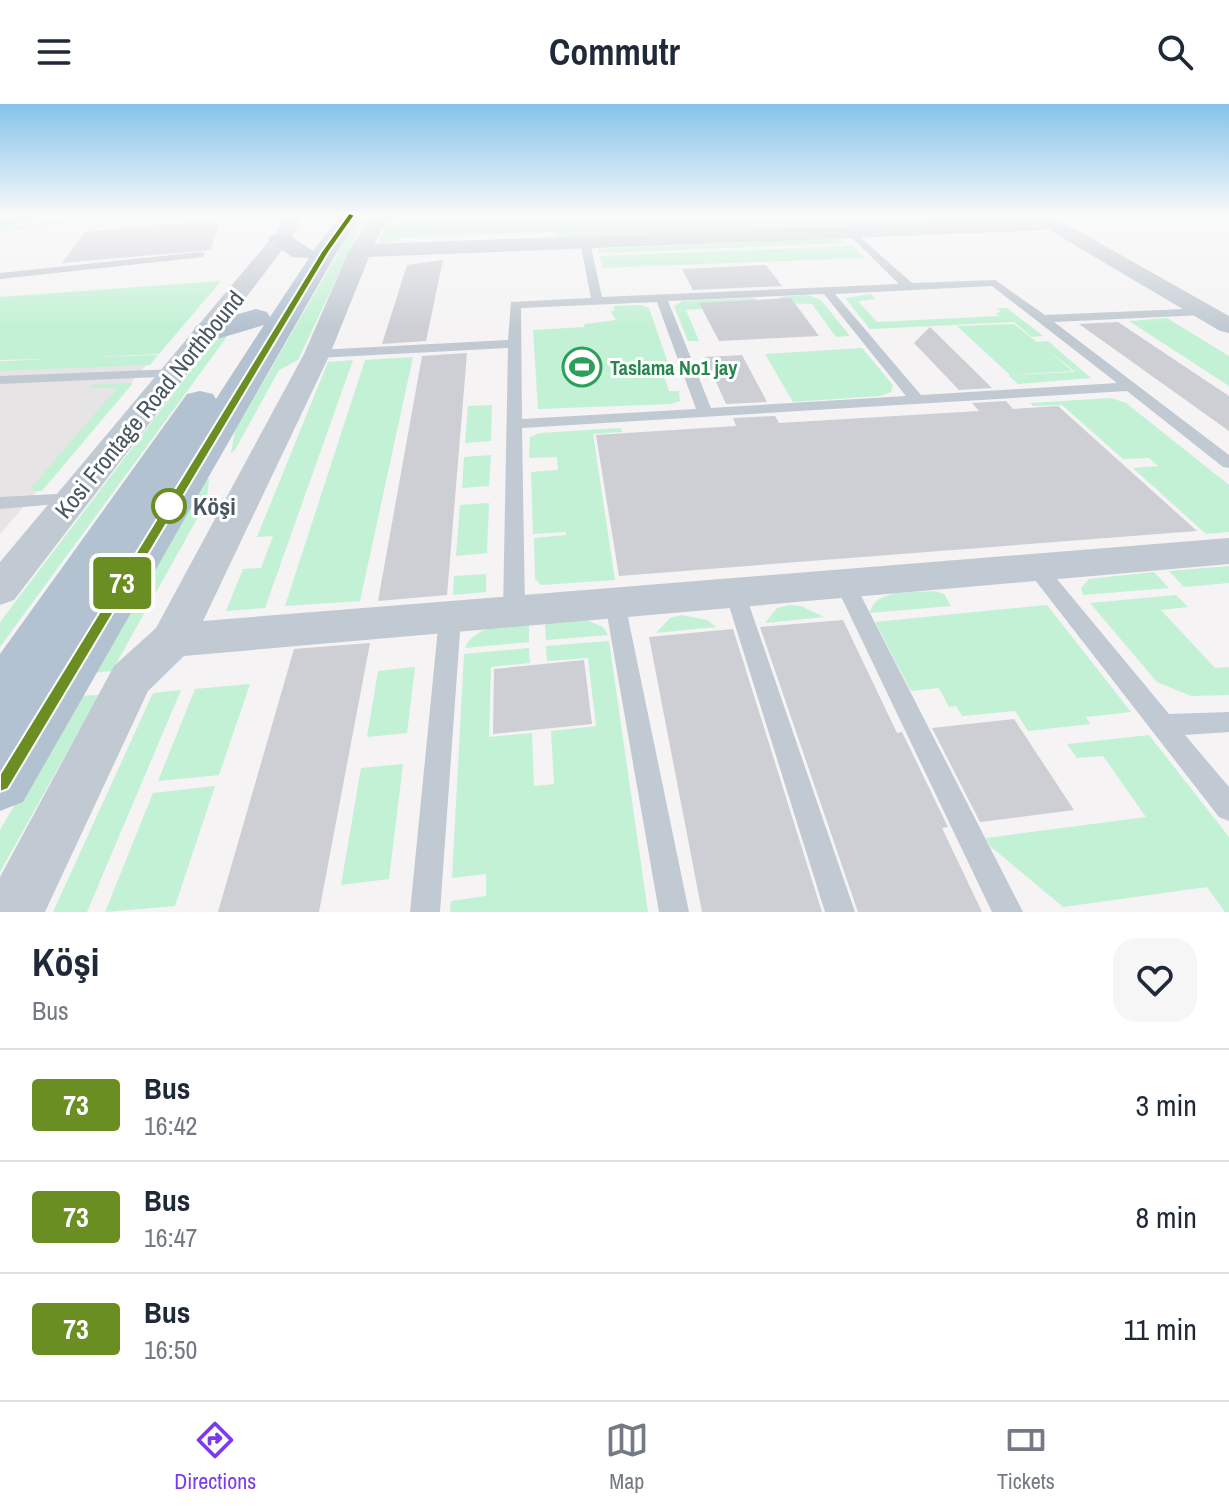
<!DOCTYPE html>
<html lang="en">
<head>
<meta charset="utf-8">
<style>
  body { margin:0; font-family:"Archivo Narrow",sans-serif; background:#f6f6f7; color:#1f2937; height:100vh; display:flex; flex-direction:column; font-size:30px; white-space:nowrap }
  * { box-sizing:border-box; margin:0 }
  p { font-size:26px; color:#747a83 }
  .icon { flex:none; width:44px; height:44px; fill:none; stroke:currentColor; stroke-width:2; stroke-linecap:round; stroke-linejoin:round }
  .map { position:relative; height:808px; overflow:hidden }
  .side { display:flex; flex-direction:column; background:#fff; flex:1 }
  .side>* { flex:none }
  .badge { padding:0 16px; border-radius:6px; font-size:28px; line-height:52px }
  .map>.badge { position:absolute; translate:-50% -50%; box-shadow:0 0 0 4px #fff }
  .round { display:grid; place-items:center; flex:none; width:84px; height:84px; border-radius:24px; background:#f6f6f7 }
  .overview { display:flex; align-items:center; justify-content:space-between; height:136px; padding:0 32px }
  h1 { font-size:38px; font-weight:700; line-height:60px }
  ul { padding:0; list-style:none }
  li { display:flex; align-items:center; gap:24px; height:112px; padding:0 32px; border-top:2px solid #e0e1e3 }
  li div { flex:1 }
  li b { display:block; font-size:30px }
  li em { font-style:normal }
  li .badge { min-width:88px; font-weight:700; text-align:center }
  header { display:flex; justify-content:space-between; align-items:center; height:104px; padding:0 32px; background:#fff; font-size:36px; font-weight:700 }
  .menu { display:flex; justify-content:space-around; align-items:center; height:112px; border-top:2px solid #e0e1e3; background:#fff; font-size:22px; color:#747a83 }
  .menu a { display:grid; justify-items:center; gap:4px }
  .menu .selected { color:#7c3aed }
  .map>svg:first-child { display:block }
  .education { fill:#e6e4e5 }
  .green { fill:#c3f1d5 }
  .building { fill:#cdcfd5 }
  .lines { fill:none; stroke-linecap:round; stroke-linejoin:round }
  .lane { fill:#c1cad2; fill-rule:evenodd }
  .street { fill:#c1cad2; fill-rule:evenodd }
  .secondary { fill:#c1cbd6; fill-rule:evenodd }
  .primary { fill:#b3c2d1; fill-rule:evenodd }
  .line { fill:#6b8e23; stroke:#fff; stroke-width:2 }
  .stop-dot { fill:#fff; stroke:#6b8e23; stroke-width:4 }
  .labels { text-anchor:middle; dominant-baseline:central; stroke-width:6; stroke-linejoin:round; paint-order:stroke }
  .far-leisure-label { font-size:20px; font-weight:bold; fill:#27864d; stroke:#fff; text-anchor:start }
  .street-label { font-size:24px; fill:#4a5661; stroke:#fff }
  .stop-label { font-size:24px; font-weight:bold; fill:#4a5661; stroke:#fff; text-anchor:start }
</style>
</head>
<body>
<header><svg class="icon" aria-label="menu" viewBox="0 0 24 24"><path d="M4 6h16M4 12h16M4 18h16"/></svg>Commutr<svg class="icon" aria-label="search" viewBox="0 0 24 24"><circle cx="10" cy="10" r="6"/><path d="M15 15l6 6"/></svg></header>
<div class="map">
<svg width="1229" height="808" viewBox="0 0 1229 808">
  <rect width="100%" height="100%" fill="#f5f3f3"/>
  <!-- education -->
  <path class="education" d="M155 251 0 430V257Z"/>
  <!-- green -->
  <path class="green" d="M56 111H142L0 128V116Z
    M360 111H380L358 129 298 256 279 266 235 346 231 349 235 327Z
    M403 111H1022L1025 113 1020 116 557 134 553 128 398 134 392 139H378L383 125Z
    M836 134 849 139 599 149 598 145Z
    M852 142 864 154 603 164 599 152Z
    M221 177 159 250 77 254 158 251 150 261 0 267V258L50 255 0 256V193Z
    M871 190 875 195 858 197 877 218 999 212 996 209 1001 208 997 204H1007L1043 232 1032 233 1014 218 870 225 845 194Z
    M807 191 821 196 850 232 836 233 812 200 784 199 780 193Z
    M755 194 759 200 686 206 699 237H688L674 202 683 197Z
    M640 201 649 204 668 259 660 260 669 287H679L680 297 671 300 538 305 533 226 584 223 585 220 616 216 610 207H614V202Z
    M1167 214 1229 252V282L1129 217Z
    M1014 220 1037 238 1048 237 1091 274 1018 280 1009 272 1010 271 1075 268 1043 242 1072 267 1010 271 957 222Z
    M229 228 226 234 0 543V518L211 240Z
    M862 244 893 281 891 288 880 292 793 298 765 250Z
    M413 253 360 497 285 502 365 256Z
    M353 256 265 504 226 507 243 465 261 464 273 432 257 433 328 258Z
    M133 279 42 387H34L31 384 117 284H89L92 281Z
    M1111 294 1126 299 1229 381V428L1206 430 1133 364 1158 362 1149 354 1123 355 1062 301 1033 302 1030 299Z
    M492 301 491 337 465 339 468 302Z
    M621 324 622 328 593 330 615 476 541 481 535 475 534 434 566 431V428L533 430 531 368 558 366 557 353 529 354 530 333 540 329Z
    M491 351 489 382 462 384 464 353Z
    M205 375H209L207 397 112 567 92 569Z
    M489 399 487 449 456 452 460 401Z
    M1229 462V479L1184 483 1169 467Z
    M1154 468 1169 484 1083 491 1081 484 1089 475Z
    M486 470V488L453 491 454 472Z
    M935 487 944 490 951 502 870 509C874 484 915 489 935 487Z
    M1176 491 1188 503 1161 506 1215 564 1229 563V591L1191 592 1157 578 1090 499Z
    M789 501 801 502 824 513 765 519 777 504Z
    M1047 501 1131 608 1086 613 1090 620 1028 627 1015 607 962 612 956 602 949 603 939 584 911 587 875 518Z
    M682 511 707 516 716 523 656 529 670 514Z
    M584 515 603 523 608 531 546 536 545 519Z
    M529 520V538L465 544C476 520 506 522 529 520Z
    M609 537 648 808H450L451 797 486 792V770L452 774 464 550 529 544 530 559 491 563 489 633 532 629 534 682 554 680 551 627 596 622 588 554 547 557 546 542Z
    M415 563 407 629 367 633 378 567Z
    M250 580 219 671 158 677 195 585Z
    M181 586 87 808H53L153 589Z
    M99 591 0 768V726L78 592Z
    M1149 631 1229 733V808H1225L1207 783 1063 803 990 742 986 734 1146 713 1103 652 1077 654 1067 640Z
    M403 660 389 775 341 781 361 664Z
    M215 682 175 802 105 808 153 689Z"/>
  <!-- building -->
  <path class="building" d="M220 116 211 146 62 159 85 128Z
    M443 156 426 237 382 240 407 161Z
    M766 161 782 182 693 186 682 165Z
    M791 194 819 232 719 237 699 199Z
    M1118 218 1229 292V327L1079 220Z
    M930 223 992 284 959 286 914 239Z
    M467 249 447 491 378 497 422 252Z
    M742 251 767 298 726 300 705 253Z
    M1006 297 1013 305 1058 302 1197 427 619 472 596 331 736 322 733 314 775 312 779 319 979 307 972 299Z
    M843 516 897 629 902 628 948 723 942 724 982 808H858L760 523Z
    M733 525 822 808H702L649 533Z
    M370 539 319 808H218L294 545Z
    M584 556 592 620 493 630 494 565Z
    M1014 615 1074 706 980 718 932 624Z"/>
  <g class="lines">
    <!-- lane -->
    <path class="lane" d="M851 125 912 179 995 176 1045 211 1207 204V210L1203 211 1054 218 1229 351V364L1223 363 1127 287 522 324 525 507 521 513 514 515 507 513 503 507 508 244 317 254 310 250 317 246 508 236 511 198 591 194 580 138 585 135 590 138 602 193 899 180 848 130 846 128ZM992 182 1117 279 921 291 835 190ZM824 190 906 292 711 304 668 197ZM657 198 696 305 522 315 521 204Z
      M200 148 204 149V153L0 175V169Z
      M176 265 183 269 181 272 0 280V272Z
      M74 389 83 394 80 398 0 405V393Z
      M1035 455 1042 457 1169 610 1229 608V628L1185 631 1229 683V717L1219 713 1028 467 1025 462 1028 457Z
      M845 473 852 475 855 480 1023 808H992L835 480 838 475Z
      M735 482 742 484 745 489 855 808H825L725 489 728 484Z
      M615 491 622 494 625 499 689 808H659L605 499 608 494Z
      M450 506 458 508 461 514 440 808H410L439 514 442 508Z"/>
    <!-- street -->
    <path class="street" d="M282 111H300V120L287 140 14 496 0 501V458L273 132 282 120Z
      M377 111H399L384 122 374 140 1031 115 1028 111H1050L1229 212V229L1220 227 1049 126 369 153 330 250 203 517 1229 434V460L184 552 148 587 45 808H0V773L114 562 156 524 304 250 349 147 370 114Z"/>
    <!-- secondary -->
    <path class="secondary" d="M0 111H35L32 116 0 121Z"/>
    <!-- primary -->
    <path class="primary" d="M340 111H362L337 148 23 698 0 707V550L187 290 200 287 213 290 216 295 264 221 207 238 196 236 192 229 196 222 256 205 267 208 270 213 309 154 292 153 268 136 271 131H289L313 147Z"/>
  </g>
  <!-- sky -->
  <linearGradient id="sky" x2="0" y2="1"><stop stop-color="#85c3ea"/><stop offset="0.5" stop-color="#fafafa"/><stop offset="1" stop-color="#fafafa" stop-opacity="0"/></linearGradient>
  <rect width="1229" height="224" fill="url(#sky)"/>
  <!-- line -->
  <path class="line" d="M349 109 355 111 329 148 8 685 0 688V670L321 148Z"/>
  <!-- icons -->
  <defs>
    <symbol id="stadium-ring" viewBox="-11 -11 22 22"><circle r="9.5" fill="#fff" stroke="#2e9e5b" stroke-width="1.5"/><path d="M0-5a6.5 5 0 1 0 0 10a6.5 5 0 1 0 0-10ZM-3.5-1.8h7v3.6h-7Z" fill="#2e9e5b"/></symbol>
  </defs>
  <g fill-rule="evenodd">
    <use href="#stadium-ring" x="560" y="241" width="44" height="44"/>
  </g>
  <!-- markers -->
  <circle class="stop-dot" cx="169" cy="402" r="16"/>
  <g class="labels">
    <!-- far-leisure labels -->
    <g class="far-leisure-label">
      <text x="610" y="263">Taslama No1 jay</text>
    </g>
    <!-- street labels -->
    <g class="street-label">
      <text transform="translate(149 300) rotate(-51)">Kosi Frontage Road Northbound</text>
    </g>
    <!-- stop labels -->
    <g class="stop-label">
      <text x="193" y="402">Köşi</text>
    </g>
  </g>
</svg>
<b class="badge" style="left:122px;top:479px;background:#6b8e23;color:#fff">73</b>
</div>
<section class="side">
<div class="overview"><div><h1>Köşi</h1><p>Bus</p></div><a class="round"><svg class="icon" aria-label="heart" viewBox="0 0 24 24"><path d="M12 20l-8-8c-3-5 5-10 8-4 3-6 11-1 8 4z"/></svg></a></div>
<ul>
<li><span class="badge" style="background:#6b8e23;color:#fff">73</span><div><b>Bus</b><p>16:42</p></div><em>3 min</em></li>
<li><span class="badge" style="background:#6b8e23;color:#fff">73</span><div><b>Bus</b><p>16:47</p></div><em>8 min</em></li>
<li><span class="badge" style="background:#6b8e23;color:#fff">73</span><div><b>Bus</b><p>16:50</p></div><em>11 min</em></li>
</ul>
</section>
<nav class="menu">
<a class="selected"><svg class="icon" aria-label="directions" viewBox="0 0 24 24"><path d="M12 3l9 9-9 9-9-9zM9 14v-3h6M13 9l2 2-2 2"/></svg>Directions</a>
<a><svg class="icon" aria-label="map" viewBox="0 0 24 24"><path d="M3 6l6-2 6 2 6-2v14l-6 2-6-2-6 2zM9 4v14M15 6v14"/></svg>Map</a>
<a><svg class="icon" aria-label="tickets" viewBox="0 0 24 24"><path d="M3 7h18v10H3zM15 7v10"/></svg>Tickets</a>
</nav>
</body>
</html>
